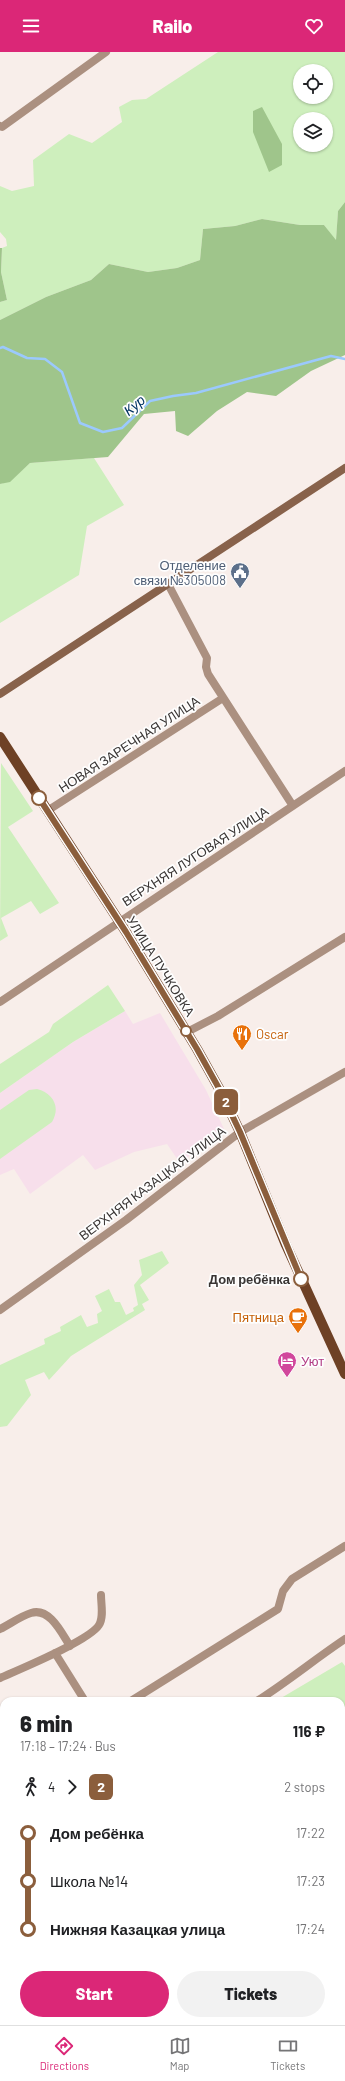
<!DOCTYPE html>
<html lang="en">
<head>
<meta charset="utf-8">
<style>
  body { margin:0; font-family:Barlow,sans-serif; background:#f2f2f2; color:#202124; height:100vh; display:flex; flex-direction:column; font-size:15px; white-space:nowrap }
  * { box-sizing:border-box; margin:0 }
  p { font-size:13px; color:#757577 }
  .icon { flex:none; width:22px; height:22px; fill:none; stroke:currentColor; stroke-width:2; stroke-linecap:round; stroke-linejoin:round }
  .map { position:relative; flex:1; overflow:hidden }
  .drawer { position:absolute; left:0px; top:1645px; width:345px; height:328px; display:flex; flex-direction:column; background:#fff; border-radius:12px 12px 0 0; box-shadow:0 1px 3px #0004 }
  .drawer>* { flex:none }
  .badge { padding:0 8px; border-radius:6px; font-size:14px; line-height:26px }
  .controls { position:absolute; left:293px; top:12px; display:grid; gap:8px }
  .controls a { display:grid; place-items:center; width:40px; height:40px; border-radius:50%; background:#fff; box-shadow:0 1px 3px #0004; font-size:20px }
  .map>.badge { position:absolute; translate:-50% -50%; box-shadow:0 0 0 2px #fff }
  .legs { display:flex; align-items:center; gap:6px; height:44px; padding:0 20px; font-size:13px }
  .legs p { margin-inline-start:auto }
  .overview { display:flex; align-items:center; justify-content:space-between; height:68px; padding:0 20px }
  h1 { font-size:22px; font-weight:800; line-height:30px }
  .primary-button { display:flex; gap:8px; margin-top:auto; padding:8px 20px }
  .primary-button a { flex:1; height:46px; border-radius:24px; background:#db2777; color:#fff; font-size:16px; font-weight:800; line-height:46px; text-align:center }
  .primary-button a+a { background:#f2f2f2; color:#202124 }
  ul { padding:0 20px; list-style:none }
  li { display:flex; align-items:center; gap:14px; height:48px; font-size:15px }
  li i { display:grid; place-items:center; width:6px; height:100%; margin:0 5px; background:currentColor }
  li i::after { content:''; width:10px; height:10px; margin:-5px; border:3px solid; border-radius:50%; background:#fff }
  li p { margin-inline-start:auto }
  li:first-child i { background:linear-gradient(#0000 50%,currentColor 0) }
  li:last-child i { background:linear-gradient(currentColor 50%,#0000 0) }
  header { display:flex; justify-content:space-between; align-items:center; height:52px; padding:0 20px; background:#db2777; color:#fff; font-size:18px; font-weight:800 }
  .tabs { display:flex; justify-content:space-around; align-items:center; height:56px; border-top:1px solid #e0e0e0; background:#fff; font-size:11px; color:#757577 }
  .tabs a { display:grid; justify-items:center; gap:2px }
  .tabs .active { color:#db2777 }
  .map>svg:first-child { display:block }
  .education { fill:#f7dfeb }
  .green { fill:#ceefbd; fill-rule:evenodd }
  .forest { fill:#9fc58b }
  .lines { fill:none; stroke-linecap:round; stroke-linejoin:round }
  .stream { stroke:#9bc9fd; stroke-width:2.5 }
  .street { stroke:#ab9080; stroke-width:8 }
  .secondary { stroke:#88624b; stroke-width:8 }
  .primary { stroke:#6e4125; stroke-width:10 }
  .line-1-casing { stroke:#fff; stroke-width:9 }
  .line-1 { stroke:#8b5e3c; stroke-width:6 }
  .stop-1-dot { fill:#fff; stroke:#8b5e3c; stroke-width:2 }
  .labels { text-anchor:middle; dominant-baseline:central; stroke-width:3.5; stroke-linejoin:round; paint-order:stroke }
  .service-label { font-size:13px; fill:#4e5e75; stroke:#fefefe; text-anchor:end }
  .street-label { font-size:13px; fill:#393534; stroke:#fefefe }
  .food-label { font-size:13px; fill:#c56008; stroke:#fefefe; text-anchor:start }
  .stop-label { font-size:13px; font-weight:bold; fill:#393534; stroke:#fefefe; text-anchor:end }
  .hotel-label { font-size:13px; fill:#b23c85; stroke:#fefefe; text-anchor:start }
  .water-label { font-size:14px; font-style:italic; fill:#023462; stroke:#fefefe }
</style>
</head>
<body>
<header><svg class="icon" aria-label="menu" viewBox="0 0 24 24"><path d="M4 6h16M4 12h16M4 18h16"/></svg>Railo<svg class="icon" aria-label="heart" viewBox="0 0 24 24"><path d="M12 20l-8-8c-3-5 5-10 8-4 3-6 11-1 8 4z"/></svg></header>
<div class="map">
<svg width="345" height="1973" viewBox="0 0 345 1973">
  <rect width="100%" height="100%" fill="#f8eeea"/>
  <!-- education -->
  <path class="education" d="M125 959 133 972 160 961 206 1038 224 1077 180 1111 167 1092 134 1100 95 1118 83 1103 30 1142 14 1117 0 1123V1041L73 990Z
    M345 1890V1973H341L339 1969H341V1893Z"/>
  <!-- green -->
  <path class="green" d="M218 0H345V150L338 159 336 189 324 173H300L262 167 235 174 203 177 200 208 177 216 148 220 109 212 91 228 46 245 0 268V250L7 248 1 220 2 196 7 194 6 187 0 180V134L12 139 34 134 33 108 69 82 92 91 122 70 119 55 132 48 146 47ZM300 19H326V45H300ZM300 67H326V93H300Z
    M94 406 124 453 87 474 79 523 0 571V432L10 429 30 411Z
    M1 711 33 759 8 775 59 851 40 862 31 849 1 866 8 884 0 889Z
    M108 933 125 959 73 990 0 1041V1012L49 980 53 972Z
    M37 1037C53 1041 61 1055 52 1070L0 1107V1058L29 1038Z
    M162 1199 169 1211 140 1233 149 1248 142 1252 145 1258 71 1304 49 1328 44 1320 25 1328 31 1343 7 1374 0 1375V1313L45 1292 44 1287 61 1279 60 1275 81 1263 87 1275 98 1271 97 1262 102 1259 95 1244 109 1237 115 1250H120L126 1263 134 1259 133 1256 138 1253 134 1233 142 1223 139 1208Z
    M342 1610 345 1614V1675L341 1678V1649H276Z"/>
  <!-- forest -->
  <path class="forest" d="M262 55 282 92V113L269 120 253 80V59Z
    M345 150V303L311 319 276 344 247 340 217 359 188 384 176 379 175 359 144 362 108 405 30 411 10 430 0 432V268L46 245 91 228 109 212 148 220 177 216 200 208 203 177 235 174 262 167 300 173H324L336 188 338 159Z
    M0 196H2L1 220 7 248 0 250Z
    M0 1775 4 1785 2 1794 4 1798V1877H2L0 1872Z
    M0 1893 4 1915V1933L0 1936Z
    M0 1953H4V1969H23L22 1973H0Z"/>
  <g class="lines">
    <!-- stream -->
    <path class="stream" d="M0 296 3 295 27 306 45 307 62 320 80 371 103 380 122 376 150 349 173 344 196 341 331 304 345 307"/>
    <!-- street -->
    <path class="street" d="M0 74 2 75 106 0
      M168 532 207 606 206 615 208 622 293 754
      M47 759 223 646
      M0 950 345 719
      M187 980 218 964 345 885
      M0 1258 126 1168 240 1080 345 1020
      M0 1577C10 1572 21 1564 31 1561 50 1555 62 1582 70 1594
      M55 1601 85 1649
      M0 1626C20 1617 89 1589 99 1573 104 1565 101 1552 101 1543
      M131 1649 278 1557 283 1539 292 1527 345 1494
      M257 1649C287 1630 315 1607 345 1587"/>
    <!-- secondary -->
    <path class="secondary" d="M0 642 345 416"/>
    <!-- primary -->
    <path class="primary" d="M0 685 126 880 197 997 221 1040 240 1080 286 1193 345 1322"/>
  </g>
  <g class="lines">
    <defs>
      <path id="line-1" d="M39 746 126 880 197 997 221 1040 240 1080 301 1227"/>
    </defs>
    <!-- line-1 casing -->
    <use href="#line-1" class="line-1-casing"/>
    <!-- line-1 -->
    <use href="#line-1" class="line-1"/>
  </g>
  <!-- icons -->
  <defs>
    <symbol id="civic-pin" viewBox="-11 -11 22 30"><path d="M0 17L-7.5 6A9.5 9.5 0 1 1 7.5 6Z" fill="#5c6f8a" stroke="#fefefe"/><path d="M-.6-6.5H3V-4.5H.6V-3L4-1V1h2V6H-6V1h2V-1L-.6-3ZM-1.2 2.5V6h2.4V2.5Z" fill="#fff"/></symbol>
    <symbol id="restaurant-pin" viewBox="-11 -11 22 30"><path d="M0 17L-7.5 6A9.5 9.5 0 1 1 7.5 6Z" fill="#e8710a" stroke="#fefefe"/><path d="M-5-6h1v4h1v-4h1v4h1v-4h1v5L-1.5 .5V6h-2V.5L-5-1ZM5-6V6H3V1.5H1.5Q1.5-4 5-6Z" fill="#fff"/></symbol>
    <symbol id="cafe-pin" viewBox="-11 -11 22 30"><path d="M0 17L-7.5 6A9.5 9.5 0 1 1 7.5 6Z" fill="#e8710a" stroke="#fefefe"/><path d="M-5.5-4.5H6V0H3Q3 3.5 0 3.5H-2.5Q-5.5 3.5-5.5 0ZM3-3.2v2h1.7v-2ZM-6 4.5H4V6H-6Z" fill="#fff"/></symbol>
    <symbol id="hotel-pin" viewBox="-11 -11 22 30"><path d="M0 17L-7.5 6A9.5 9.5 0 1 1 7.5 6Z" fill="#d1479c" stroke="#fefefe"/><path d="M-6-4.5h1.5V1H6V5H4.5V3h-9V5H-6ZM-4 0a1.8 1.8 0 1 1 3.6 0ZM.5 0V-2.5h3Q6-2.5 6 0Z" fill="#fff"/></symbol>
  </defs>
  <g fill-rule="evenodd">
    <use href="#civic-pin" x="229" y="509" width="22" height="30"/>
    <use href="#restaurant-pin" x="231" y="971" width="22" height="30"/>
    <use href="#cafe-pin" x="287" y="1254" width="22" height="30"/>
    <use href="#hotel-pin" x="276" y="1298" width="22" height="30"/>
  </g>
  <!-- markers -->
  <g class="stop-1-dot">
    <circle cx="39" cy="746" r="7"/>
    <circle cx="186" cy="979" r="5"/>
    <circle cx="301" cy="1227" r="7"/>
  </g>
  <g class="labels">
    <!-- service labels -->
    <g class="service-label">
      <text x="226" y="513">Отделение<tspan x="226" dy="15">связи №305008</tspan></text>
    </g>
    <!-- street labels -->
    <g class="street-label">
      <text transform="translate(129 692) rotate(-33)">НОВАЯ ЗАРЕЧНАЯ УЛИЦА</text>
      <text transform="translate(195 804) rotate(-33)">ВЕРХНЯЯ ЛУГОВАЯ УЛИЦА</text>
      <text transform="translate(161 914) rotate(58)">УЛИЦА ПУЧКОВКА</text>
      <text transform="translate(152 1131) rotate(-37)">ВЕРХНЯЯ КАЗАЦКАЯ УЛИЦА</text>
    </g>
    <!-- food labels -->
    <g class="food-label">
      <text x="256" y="982">Oscar</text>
      <text x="284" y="1265" text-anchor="end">Пятница</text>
    </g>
    <!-- stop labels -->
    <g class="stop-label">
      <text x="290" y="1227">Дом ребёнка</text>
    </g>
    <!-- hotel labels -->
    <g class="hotel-label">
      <text x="301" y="1309">Уют</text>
    </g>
    <!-- water labels -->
    <g class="water-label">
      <text transform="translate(134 353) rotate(-40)">Кур</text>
    </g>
  </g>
</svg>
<div class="controls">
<a><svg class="icon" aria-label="locate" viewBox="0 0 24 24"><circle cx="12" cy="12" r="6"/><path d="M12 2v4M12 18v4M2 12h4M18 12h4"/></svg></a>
<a><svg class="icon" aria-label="layers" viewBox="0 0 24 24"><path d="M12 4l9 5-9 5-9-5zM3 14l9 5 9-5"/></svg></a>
</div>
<b class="badge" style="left:226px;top:1050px;background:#8b5e3c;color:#fff">2</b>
<section class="drawer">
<div class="overview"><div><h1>6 min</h1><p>17:18 – 17:24 · Bus</p></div><b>116 ₽</b></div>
<div class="legs"><svg class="icon" aria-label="walk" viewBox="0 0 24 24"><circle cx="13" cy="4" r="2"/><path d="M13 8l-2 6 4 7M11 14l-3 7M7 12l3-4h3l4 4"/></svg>4<svg class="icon" aria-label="forward" viewBox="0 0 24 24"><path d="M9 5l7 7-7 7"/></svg><b class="badge" style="background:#8b5e3c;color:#fff">2</b><p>2 stops</p></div>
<ul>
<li><i style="color:#8b5e3c"></i><b>Дом ребёнка</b><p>17:22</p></li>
<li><i style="color:#8b5e3c"></i><span>Школа №14</span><p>17:23</p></li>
<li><i style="color:#8b5e3c"></i><b>Нижняя Казацкая улица</b><p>17:24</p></li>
</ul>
<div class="primary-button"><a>Start</a><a>Tickets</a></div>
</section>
</div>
<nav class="tabs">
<a class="active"><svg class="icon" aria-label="directions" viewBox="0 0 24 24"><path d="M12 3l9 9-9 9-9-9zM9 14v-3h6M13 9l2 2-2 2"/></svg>Directions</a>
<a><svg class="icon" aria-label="map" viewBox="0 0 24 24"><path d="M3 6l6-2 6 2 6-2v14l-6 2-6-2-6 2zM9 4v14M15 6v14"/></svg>Map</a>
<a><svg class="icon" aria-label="tickets" viewBox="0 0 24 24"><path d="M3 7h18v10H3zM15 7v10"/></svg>Tickets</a>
</nav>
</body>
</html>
